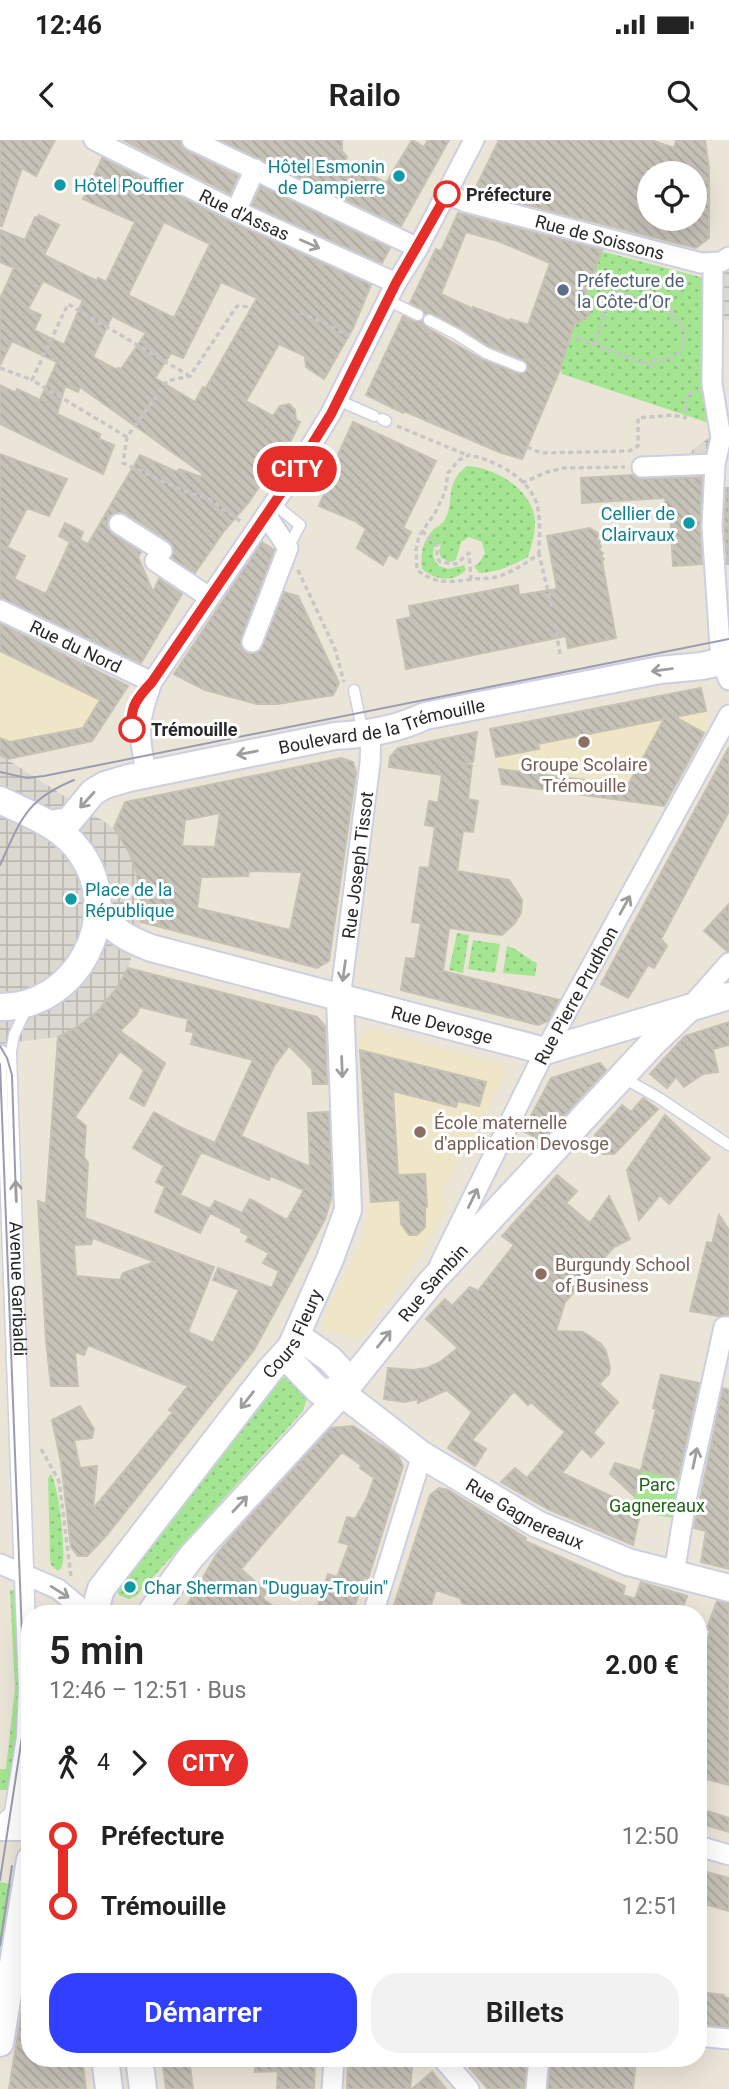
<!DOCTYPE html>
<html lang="fr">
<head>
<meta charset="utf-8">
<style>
  body { margin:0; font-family:Roboto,sans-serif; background:#f2f2f2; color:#222; height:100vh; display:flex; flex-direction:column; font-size:26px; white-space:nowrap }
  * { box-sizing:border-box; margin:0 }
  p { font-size:23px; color:#767676 }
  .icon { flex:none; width:38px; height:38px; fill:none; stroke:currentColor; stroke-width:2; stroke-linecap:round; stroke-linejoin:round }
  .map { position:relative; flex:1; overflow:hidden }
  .drawer { position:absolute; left:21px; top:1465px; width:686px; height:462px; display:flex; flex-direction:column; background:#fff; border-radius:28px; box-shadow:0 7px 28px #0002 }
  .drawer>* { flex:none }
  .badge { padding:0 14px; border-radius:23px; font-size:24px; line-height:46px }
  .buttons { position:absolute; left:637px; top:21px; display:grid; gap:14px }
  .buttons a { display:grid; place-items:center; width:70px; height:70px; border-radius:50%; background:#fff; box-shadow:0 7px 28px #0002; font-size:35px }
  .map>.badge { position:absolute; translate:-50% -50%; box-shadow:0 0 0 4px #fff }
  .legs { display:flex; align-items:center; gap:10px; height:77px; padding:0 28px; font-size:23px }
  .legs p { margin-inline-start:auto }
  .head { display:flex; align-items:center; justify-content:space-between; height:119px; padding:0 28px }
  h1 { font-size:38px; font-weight:600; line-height:52px }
  .action { display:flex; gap:14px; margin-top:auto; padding:14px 28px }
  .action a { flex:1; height:80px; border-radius:28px; background:#3140ff; color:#fff; font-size:28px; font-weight:600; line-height:80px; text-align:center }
  .action a+a { background:#f2f2f2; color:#222 }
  ul { padding:0 28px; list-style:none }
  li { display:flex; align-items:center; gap:24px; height:70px; font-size:26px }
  li i { display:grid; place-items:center; width:10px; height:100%; margin:0 9px; background:currentColor }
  li i::after { content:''; width:18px; height:18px; margin:-9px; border:5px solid; border-radius:50%; background:#fff }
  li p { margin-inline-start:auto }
  li:first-child i { background:linear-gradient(#0000 50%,currentColor 0) }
  li:last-child i { background:linear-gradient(currentColor 50%,#0000 0) }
  .status { display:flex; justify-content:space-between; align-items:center; height:49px; padding:0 35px; background:#fff; direction:ltr }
  .status svg { height:19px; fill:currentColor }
  header { display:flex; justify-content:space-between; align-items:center; height:91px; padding:0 28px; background:#fff; font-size:32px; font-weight:600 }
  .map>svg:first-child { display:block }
  .education { fill:#eee6c6 }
  .grass { fill:url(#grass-dots) }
  .garden { fill:#a4e591 }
  .plaza { fill:url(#plaza-grid) }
  .building { fill:url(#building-back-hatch); stroke:#c6c1b2; stroke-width:2; fill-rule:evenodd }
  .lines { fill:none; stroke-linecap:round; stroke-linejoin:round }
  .lane-casing { stroke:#cdcfe2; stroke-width:13 }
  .street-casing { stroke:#cdcfe2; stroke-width:23 }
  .secondary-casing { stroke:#cdcfe2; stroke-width:30 }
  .path { stroke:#c7c7c7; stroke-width:3.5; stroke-dasharray:5 3.5; stroke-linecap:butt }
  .lane { stroke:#fff; stroke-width:10 }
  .street { stroke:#fff; stroke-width:19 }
  .secondary { stroke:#fff; stroke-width:26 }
  .tram { stroke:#9b9cb3; stroke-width:2 }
  .oneway { stroke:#9e9e9e }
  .line-1-casing { stroke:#fff; stroke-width:16 }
  .line-1 { stroke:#e52e29; stroke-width:10 }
  .culture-dot { fill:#0f9aa8; stroke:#fff; stroke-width:2.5 }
  .stop-1-dot { fill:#fff; stroke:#e52e29; stroke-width:3.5 }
  .service-dot { fill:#5c6f8a; stroke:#fff; stroke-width:2.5 }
  .education-dot { fill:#8d6e63; stroke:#fff; stroke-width:2.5 }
  .labels { text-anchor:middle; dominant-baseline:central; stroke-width:6; stroke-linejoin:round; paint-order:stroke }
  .culture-label { font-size:18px; fill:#0d838f; stroke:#fff; text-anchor:start }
  .stop-label { font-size:18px; font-weight:bold; fill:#282828; stroke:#fff; text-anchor:start }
  .street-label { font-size:18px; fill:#282828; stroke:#fff }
  .service-label { font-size:18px; fill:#4e5e75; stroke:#fff; text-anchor:start }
  .education-label { font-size:18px; fill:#785e54; stroke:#fff; text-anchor:start }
  .park-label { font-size:18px; fill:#1d6616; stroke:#fff }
</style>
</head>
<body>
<div class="status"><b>12:46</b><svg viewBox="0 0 49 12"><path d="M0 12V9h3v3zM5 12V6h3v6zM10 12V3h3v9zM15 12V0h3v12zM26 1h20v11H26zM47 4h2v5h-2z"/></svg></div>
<header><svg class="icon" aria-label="back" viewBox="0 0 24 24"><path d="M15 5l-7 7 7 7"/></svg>Railo<svg class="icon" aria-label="search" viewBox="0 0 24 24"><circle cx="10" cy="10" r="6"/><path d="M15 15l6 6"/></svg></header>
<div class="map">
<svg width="729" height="1949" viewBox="0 0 729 1949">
  <defs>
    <pattern id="grass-dots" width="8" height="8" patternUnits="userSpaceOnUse" patternTransform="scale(1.75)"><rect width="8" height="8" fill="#a4e591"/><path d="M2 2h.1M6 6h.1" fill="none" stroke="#8dc47d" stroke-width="1.8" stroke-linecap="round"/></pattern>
    <pattern id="plaza-grid" width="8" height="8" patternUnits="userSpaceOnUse" patternTransform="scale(1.75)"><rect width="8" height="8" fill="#dbd8cf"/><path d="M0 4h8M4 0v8" fill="none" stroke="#bcb9b2"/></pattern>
    <pattern id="building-back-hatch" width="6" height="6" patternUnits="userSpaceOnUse" patternTransform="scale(1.75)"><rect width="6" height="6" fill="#c6c2b8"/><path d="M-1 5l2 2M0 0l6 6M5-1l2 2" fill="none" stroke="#aaa79e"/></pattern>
  </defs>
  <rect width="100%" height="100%" fill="#ebe5d8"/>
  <!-- education -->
  <path class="education" d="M0 485 128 546 92 601 8 619 0 615Z
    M701 548 709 585 704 593 689 585 663 590 654 598 628 645 625 661 502 644 494 609 512 585Z
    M370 890 500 924 506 934 442 1051 446 1065 438 1083 419 1117 362 1195 356 1198 325 1188 323 1180 362 1099 370 1059 359 899Z"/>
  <!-- grass -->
  <path class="grass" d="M601 111 708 139 715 285 562 234 560 227 575 182 587 178 592 165 585 155Z
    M467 326C493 327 527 346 534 374 537 389 532 404 528 417 511 426 498 432 479 433L474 426 479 423 485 413 482 402 469 397 461 402 456 420 450 422 441 418 439 411 441 405 436 404C431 413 433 419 439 426L448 429 464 425 466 430C453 443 435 440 422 429 420 414 423 399 435 388 436 388 444 382 444 381 456 362 443 344 467 326Z
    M457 793 469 795 463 833 449 830Z
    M473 800 500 804 495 833 468 829Z
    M507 806C518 808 525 818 537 823L535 836 503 833Z
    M286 1237 299 1244 307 1258 303 1271 136 1456 129 1459 119 1455 115 1448 272 1242Z
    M51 1334C59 1348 65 1406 63 1422 62 1428 62 1427 58 1431L51 1425 50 1417 48 1338Z
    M10 1450H15L19 1549 18 1587 10 1650H0V1629H6L15 1548Z
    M0 1742 18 1745 0 1859Z"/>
  <!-- garden -->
  <path class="garden" d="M641 1330 681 1339 673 1378 631 1371Z"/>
  <!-- plaza -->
  <path class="plaza" d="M729 130V180L716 181 715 243 723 277 726 316 721 319 689 313 716 292 709 245 710 134H722Z
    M0 615 114 688 126 708 134 726 141 767V782L128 829 111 856 98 871 79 886 58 897 0 904Z"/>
  <!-- building -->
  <path class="building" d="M0 0H55L36 36 22 28 2 86H0Z
    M123 0H180L182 6 187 11 238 36 230 54Z
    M220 0H342V11L347 17 345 21 386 43 412 0 424 7 428 0H449L401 86Z
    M499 0H651L674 8 676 0H705L709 28V98L696 108 476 52 475 49ZM649 33H695V79H648Z
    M102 18 231 82 371 145 353 188 324 239 306 227 305 216 279 204 246 261 273 276 280 266 289 264 295 270 296 280 300 282 284 315 281 313 249 362 224 391 195 433 172 418 173 406 169 401 125 373H114L108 378 107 384 112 394 141 412 138 417 153 452 159 439 182 454 141 523 0 458V314L67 339 49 376 27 368 7 407 25 416 14 439 46 454 70 402 59 396 65 383 83 392 80 400 88 404 140 315 177 332 179 329 201 337 203 334 80 247 78 252 65 246 57 274 100 294 99 299 114 305 103 334 0 284V245L16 253 17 249 40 260 57 222 12 201 0 225V159L14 128 0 122V90L25 100 35 77 37 78 39 75 59 85 44 115 97 141 98 138 106 142 135 82 83 59ZM164 82 210 104 174 178 128 155ZM43 141 83 160 64 205 34 190 41 175 28 169ZM221 142 257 158 206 248 203 247 195 262 155 238 171 213 183 218ZM112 176 146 193 121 229 118 228 117 230 93 217Z
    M261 46 390 108 382 123 252 65Z
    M458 73 602 110 585 155 592 164 588 176 574 185 559 232 522 319 499 312 404 271 403 273 366 255 403 176 415 182 422 181 426 187 483 220 519 234 528 230V225L524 220 489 206 459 187 432 173 425 174 422 169 410 163 436 109 441 111ZM466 92 498 101 550 123 528 185 511 179 510 181 473 167V169L441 154Z
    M353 282 436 321 403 388 411 392 397 419 389 414 383 425 357 408 366 389 355 381 319 366 339 318 337 317Z
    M633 335 642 339 702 337 700 387 702 424 673 426 670 368H666L665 358 582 363 581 338Z
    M726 348H729V424H727L724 387Z
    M590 388 599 394 597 399 600 401 599 404 601 406 599 410 603 413 601 416 604 419 602 421 616 498 568 508 566 496 406 529 397 480 411 477 409 466 518 445 519 455 557 449 547 396Z
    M262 402 274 410 241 498 242 509 248 514 260 511 284 452 298 456 339 543 333 555 277 564H257L205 550 174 534Z
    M0 484 128 546 92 601 8 619 0 615V598L10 602 83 588 100 560 0 511Z
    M701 548 706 571 675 577 704 593 664 666 502 644 499 629 625 645 626 649 664 579 538 604 539 609 496 617 490 589Z
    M477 592 473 622 462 624 472 625 468 659 478 661 473 692 463 691 457 731 509 740 522 760 521 773 514 784 502 795 449 788 443 831 559 860 548 881 538 885 401 850 406 818 415 819 421 783 412 782 420 727 429 728 435 687 425 685 429 661 438 663 442 635 389 627 390 617 398 608Z
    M729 607V671L661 799 667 806 654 828 648 825 628 858 601 844Z
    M341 618 353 622 356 632 329 821 317 828 141 782V762L136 731 129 712 114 688 125 662ZM220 673 215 707 182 706 185 680ZM249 731 302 732 290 790 197 768 201 737 248 736Z
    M729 764V811H727L704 791Z
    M128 828 317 877 325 886 327 944H313L312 929 289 906 274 926 241 996 310 1027 308 973 329 972 332 1055 325 1079 254 1210 106 1396 87 1416H78L71 1407 61 1322 52 1280 80 1266 94 1289 92 1298 74 1300 80 1328 97 1326 93 1369 173 1272 169 1270 188 1246 88 1205 84 1215 75 1212 78 1246H51L46 1200 38 1061 46 1064 58 897 79 886 98 871 117 848ZM140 867 188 879 186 891 194 892 191 904 253 920 215 1003 180 987 154 972 133 1008 164 1026 156 1042 165 1047 155 1072 200 1093 210 1073 242 1089 241 1092 249 1096 246 1101 269 1113 263 1123 279 1131 272 1148 218 1128 213 1140 239 1150 213 1203 188 1192 214 1127 85 1078 88 1023 84 1017 86 986 75 977 120 911 144 930 130 958 144 966 165 923 120 891 136 875ZM201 1012 269 1040 271 1036 304 1050 287 1080 250 1059 242 1073 215 1061 210 1069 180 1055ZM93 1098 155 1122 123 1133 120 1140 76 1136 74 1105 91 1104Z
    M729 882V905L713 909 718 932 703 934 684 947 676 937 667 948 650 934 685 896Z
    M360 910 486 942 479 966 458 961 456 967 393 951 398 1035 425 1034 427 1067H425V1087L417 1095H409L401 1084 400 1060 371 1062Z
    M600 923 606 930 541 1000 523 991 551 938Z
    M643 958 658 969 614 1014H603L602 1002 595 995 622 965 631 972Z
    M665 975 710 1018 669 1064 660 1055 639 1080 627 1030Z
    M557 1035 577 1051 566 1063 590 1083 609 1056 630 1099 614 1107 565 1162 556 1191 583 1192 601 1204 606 1211 610 1228 609 1234 599 1244 618 1262 593 1293 604 1303 591 1317 582 1308 562 1333 632 1366 631 1371 640 1374 633 1405 548 1369 501 1342 515 1328 527 1338 565 1292 531 1262 528 1265 514 1251 472 1300 486 1309 475 1326 448 1308 472 1272 447 1250 418 1263V1259L404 1262 384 1259 388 1228 413 1230 427 1228 440 1222 458 1208 426 1179 445 1159 452 1166 470 1147 478 1151 514 1105 502 1096Z
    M719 1075 729 1090V1175L718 1176 690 1171 707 1102 712 1104Z
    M661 1235 699 1243 678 1338 641 1330 656 1269 653 1268Z
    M723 1248 729 1250V1429L701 1422 706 1391 694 1388Z
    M353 1286 398 1316 403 1326 368 1439 364 1437 352 1474H331L317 1469 328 1434 337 1437 349 1405 339 1402 347 1377 355 1379 367 1358 374 1338 360 1328 361 1325 342 1312 241 1429 267 1452 262 1458 284 1474H182L216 1415 240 1387 331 1288Z
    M615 1323 641 1331 634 1356 610 1334Z
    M439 1348 448 1350 526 1398 525 1401 625 1446 623 1455 635 1459 641 1442 687 1456 681 1474H534L521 1468 519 1474H494L462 1463 460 1458 436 1450 428 1474H391L430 1355Z
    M717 1461 729 1463V1645L698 1637V1608L705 1587 698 1585V1516L703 1517 710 1491 707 1488Z
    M698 1668 729 1678V1692L698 1683Z
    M707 1732 729 1738V1771L698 1762Z
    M698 1852 724 1855V1857L729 1858V1887L698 1884Z
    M22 1870H30V1918H82L86 1949H9Z
    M162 1918H189L193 1949H166Z
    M255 1918 315 1919 314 1949H277L278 1931 255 1932Z
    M348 1918H413L410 1949H347Z
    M461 1918H527L524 1949H488Z
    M551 1918 602 1920V1918H636L633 1949H548Z
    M432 1932 446 1949H412Z"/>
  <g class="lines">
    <defs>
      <g id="lane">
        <path d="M387 160 418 175"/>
        <path d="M429 180 456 194 486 213 521 227"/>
        <path d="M338 260 374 276"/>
        <path d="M382 279 386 281"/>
        <path d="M274 364 300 385 288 408"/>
        <path d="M354 550 363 593"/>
        <path d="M134 597 131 570 142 552"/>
        <path id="s1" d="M27 867 14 895 11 912 30 1489"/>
        <path d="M622 937 659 958 729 1005"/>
        <path d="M10 1680 19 1678 30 1596"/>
        <path d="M0 1681 10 1672 22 1597 24 1548 1 920"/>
      </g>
      <g id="street">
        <path id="s2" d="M94 0 236 71 396 143"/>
        <path d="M192 0 418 108"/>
        <path id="s3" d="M447 54 466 62 701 123 721 122 729 117"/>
        <path d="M236 71 255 29"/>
        <path d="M713 134 712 244 721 298 715 324 712 387 721 522 729 540"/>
        <path d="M642 327 715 324"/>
        <path d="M119 384 162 411 155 421 209 457"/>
        <path id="s4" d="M0 470 152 542"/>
        <path d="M252 502 288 408 266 375"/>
        <path d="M158 632 145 626C137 589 140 576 152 542L290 340 331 273 396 143 418 108 474 0"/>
        <path id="s5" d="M340 859 370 623 371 593"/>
        <path d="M690 867 729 823"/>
        <path d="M0 915V922"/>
        <path id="s6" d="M440 1124 545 911 729 575"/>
        <path d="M0 1424 58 1449 88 1474"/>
        <path d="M674 1434 686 1360 724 1187H729"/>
        <path d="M373 1474 422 1315"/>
        <path d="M698 1706 729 1715"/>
        <path d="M698 1896 729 1899"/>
        <path d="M442 1918 469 1949"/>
        <path d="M332 1949 334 1918"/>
        <path d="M536 1949 539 1918"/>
      </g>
      <g id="secondary">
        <path d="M0 660C29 674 61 685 80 712 126 775 77 868 0 867"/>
        <path id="s7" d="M49 684 69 681 93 652 105 645 129 638 335 596C367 594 396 590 425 576L660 530 702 526 729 520"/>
        <path id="s8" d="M98 769C112 791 128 799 151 808L545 911 729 856"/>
        <path id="s9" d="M291 1207 292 1223 319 1251 342 1253 422 1315 537 1384 628 1422 729 1448"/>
        <path d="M291 1207 306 1202 330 1219 342 1232V1253"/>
        <path id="s10" d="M94 1474 101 1449 270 1230 291 1207 330 1119 348 1070 340 859"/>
        <path id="s11" d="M150 1474 191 1417 342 1253 432 1141 652 904 689 868"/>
        <path d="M0 1687H30"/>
        <path d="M0 1903 30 1720"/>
        <path d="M105 1918 109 1949"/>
        <path d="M139 1918 143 1949"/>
      </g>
    </defs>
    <!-- lane casing -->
    <use href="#lane" class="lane-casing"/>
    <!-- street casing -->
    <use href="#street" class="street-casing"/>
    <!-- secondary casing -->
    <use href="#secondary" class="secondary-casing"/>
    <!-- path -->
    <path class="path" d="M300 172 350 196
      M576 198 652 226 654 220C666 222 675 218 682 208 686 193 684 184 670 175L672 171 596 143
      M594 204 613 149
      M0 228 32 240
      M397 286 467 315
      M127 297 32 240 68 164 188 235
      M527 307 541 313 629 311 638 306V278L673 275 685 278 687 255 697 250
      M522 343 547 332 564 328 625 327
      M240 381 209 359 184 351 123 323 127 297 167 241 190 236 237 166 252 167
      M422 391 437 406V417L440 422 456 424 469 413 471 439
      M539 414C539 397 542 372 534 357 522 334 493 320 469 315L459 320 448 333 445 352 435 373 419 396 416 410 417 430C436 445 452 442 474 439 481 438 489 439 496 437 511 433 526 423 539 414L552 468
      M298 430 335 509 344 542
      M555 484 560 514
      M41 1309 59 1341 71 1436"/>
    <!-- lane -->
    <use href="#lane" class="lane"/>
    <!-- street -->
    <use href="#street" class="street"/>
    <!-- secondary -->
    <use href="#secondary" class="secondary"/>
    <!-- tram -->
    <path class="tram" d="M0 632 27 638 44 636 729 499
      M0 725C21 680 25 660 74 640
      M0 906 7 918 12 935 16 1059
      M0 924 24 1548 22 1597 0 1740
      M0 1805 12 1726"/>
  </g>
  <!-- one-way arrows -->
  <defs><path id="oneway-shaft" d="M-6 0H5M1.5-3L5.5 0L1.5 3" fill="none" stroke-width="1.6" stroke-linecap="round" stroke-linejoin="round" transform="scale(1.75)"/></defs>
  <g class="oneway">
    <use href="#oneway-shaft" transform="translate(310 104) rotate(24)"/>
    <use href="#oneway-shaft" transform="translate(662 530) rotate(172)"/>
    <use href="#oneway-shaft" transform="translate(247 613) rotate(169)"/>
    <use href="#oneway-shaft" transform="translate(87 660) rotate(132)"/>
    <use href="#oneway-shaft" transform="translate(625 765) rotate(-61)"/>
    <use href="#oneway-shaft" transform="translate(344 831) rotate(98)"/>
    <use href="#oneway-shaft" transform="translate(342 927) rotate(88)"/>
    <use href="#oneway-shaft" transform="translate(16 1051) rotate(-92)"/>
    <use href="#oneway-shaft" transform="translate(473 1058) rotate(-64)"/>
    <use href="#oneway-shaft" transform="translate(384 1199) rotate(-51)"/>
    <use href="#oneway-shaft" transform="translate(247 1260) rotate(128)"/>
    <use href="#oneway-shaft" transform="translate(695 1318) rotate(-78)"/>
    <use href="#oneway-shaft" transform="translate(240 1364) rotate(-47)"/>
    <use href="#oneway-shaft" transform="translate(60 1452) rotate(32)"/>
  </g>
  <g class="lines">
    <defs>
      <path id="line-1" d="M132 589C129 567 138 557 152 542L290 340 331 274 396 143 447 54"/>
    </defs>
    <!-- line-1 casing -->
    <use href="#line-1" class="line-1-casing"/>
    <!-- line-1 -->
    <use href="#line-1" class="line-1"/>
  </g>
  <!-- markers -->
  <g class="culture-dot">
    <circle cx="399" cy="36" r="7"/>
    <circle cx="60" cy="45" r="7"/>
    <circle cx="689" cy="383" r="7"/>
    <circle cx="71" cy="759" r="7"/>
    <circle cx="130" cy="1447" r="7"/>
  </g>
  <g class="stop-1-dot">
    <circle cx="447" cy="54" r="12"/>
    <circle cx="132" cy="589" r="12"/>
  </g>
  <circle class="service-dot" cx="563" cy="150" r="7"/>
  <g class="education-dot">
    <circle cx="584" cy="602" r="7"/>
    <circle cx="420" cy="992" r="7"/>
    <circle cx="541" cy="1134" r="7"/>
  </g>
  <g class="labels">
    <!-- culture labels -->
    <g class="culture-label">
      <text x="385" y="26" text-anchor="end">Hôtel Esmonin<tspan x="385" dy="21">de Dampierre</tspan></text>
      <text x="74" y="45">Hôtel Pouffier</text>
      <text x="675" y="373" text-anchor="end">Cellier de<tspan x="675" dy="21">Clairvaux</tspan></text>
      <text x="85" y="749">Place de la<tspan x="85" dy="21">République</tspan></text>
      <text x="144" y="1447">Char Sherman "Duguay-Trouin"</text>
    </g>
    <!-- stop labels -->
    <g class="stop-label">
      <text x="466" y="54">Préfecture</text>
      <text x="151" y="589">Trémouille</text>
    </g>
    <!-- street labels -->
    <g class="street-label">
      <text stroke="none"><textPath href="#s2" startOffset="168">Rue d'Assas</textPath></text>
      <text stroke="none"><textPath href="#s3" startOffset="159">Rue de Soissons</textPath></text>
      <text stroke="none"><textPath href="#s4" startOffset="84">Rue du Nord</textPath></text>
      <text stroke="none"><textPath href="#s7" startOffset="355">Boulevard de la Trémouille</textPath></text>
      <text stroke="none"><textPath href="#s5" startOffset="135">Rue Joseph Tissot</textPath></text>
      <text stroke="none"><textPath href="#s6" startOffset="301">Rue Pierre Prudhon</textPath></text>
      <text stroke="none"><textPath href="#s8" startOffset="368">Rue Devosge</textPath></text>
      <text stroke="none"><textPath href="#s11" startOffset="436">Rue Sambin</textPath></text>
      <text stroke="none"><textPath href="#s1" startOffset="285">Avenue Garibaldi</textPath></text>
      <text stroke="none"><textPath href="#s10" startOffset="346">Cours Fleury</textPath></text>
      <text stroke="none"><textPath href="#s9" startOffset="298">Rue Gagnereaux</textPath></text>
    </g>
    <!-- service labels -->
    <g class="service-label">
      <text x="577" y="140">Préfecture de<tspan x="577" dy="21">la Côte-d’Or</tspan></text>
    </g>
    <!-- education labels -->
    <g class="education-label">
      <text x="584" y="624" text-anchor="middle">Groupe Scolaire<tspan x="584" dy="21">Trémouille</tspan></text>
      <text x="434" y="982">École maternelle<tspan x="434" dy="21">d'application Devosge</tspan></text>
      <text x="555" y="1124">Burgundy School<tspan x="555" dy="21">of Business</tspan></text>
    </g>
    <!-- park labels -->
    <g class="park-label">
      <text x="657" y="1344">Parc<tspan x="657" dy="21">Gagnereaux</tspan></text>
    </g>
  </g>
</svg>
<div class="buttons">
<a><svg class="icon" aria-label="locate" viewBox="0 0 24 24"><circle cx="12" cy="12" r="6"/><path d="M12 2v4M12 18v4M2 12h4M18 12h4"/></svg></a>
</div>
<b class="badge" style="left:297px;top:329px;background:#e52e29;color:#fff">CITY</b>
<section class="drawer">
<div class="head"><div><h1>5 min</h1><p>12:46 – 12:51 · Bus</p></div><b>2.00 €</b></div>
<div class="legs"><svg class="icon" aria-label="walk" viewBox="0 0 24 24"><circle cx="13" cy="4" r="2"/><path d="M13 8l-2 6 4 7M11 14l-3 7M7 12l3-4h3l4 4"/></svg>4<svg class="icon" aria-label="forward" viewBox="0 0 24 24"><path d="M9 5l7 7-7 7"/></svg><b class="badge" style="background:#e52e29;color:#fff">CITY</b></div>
<ul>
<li><i style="color:#e52e29"></i><b>Préfecture</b><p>12:50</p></li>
<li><i style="color:#e52e29"></i><b>Trémouille</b><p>12:51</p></li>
</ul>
<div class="action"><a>Démarrer</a><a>Billets</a></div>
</section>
</div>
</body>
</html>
